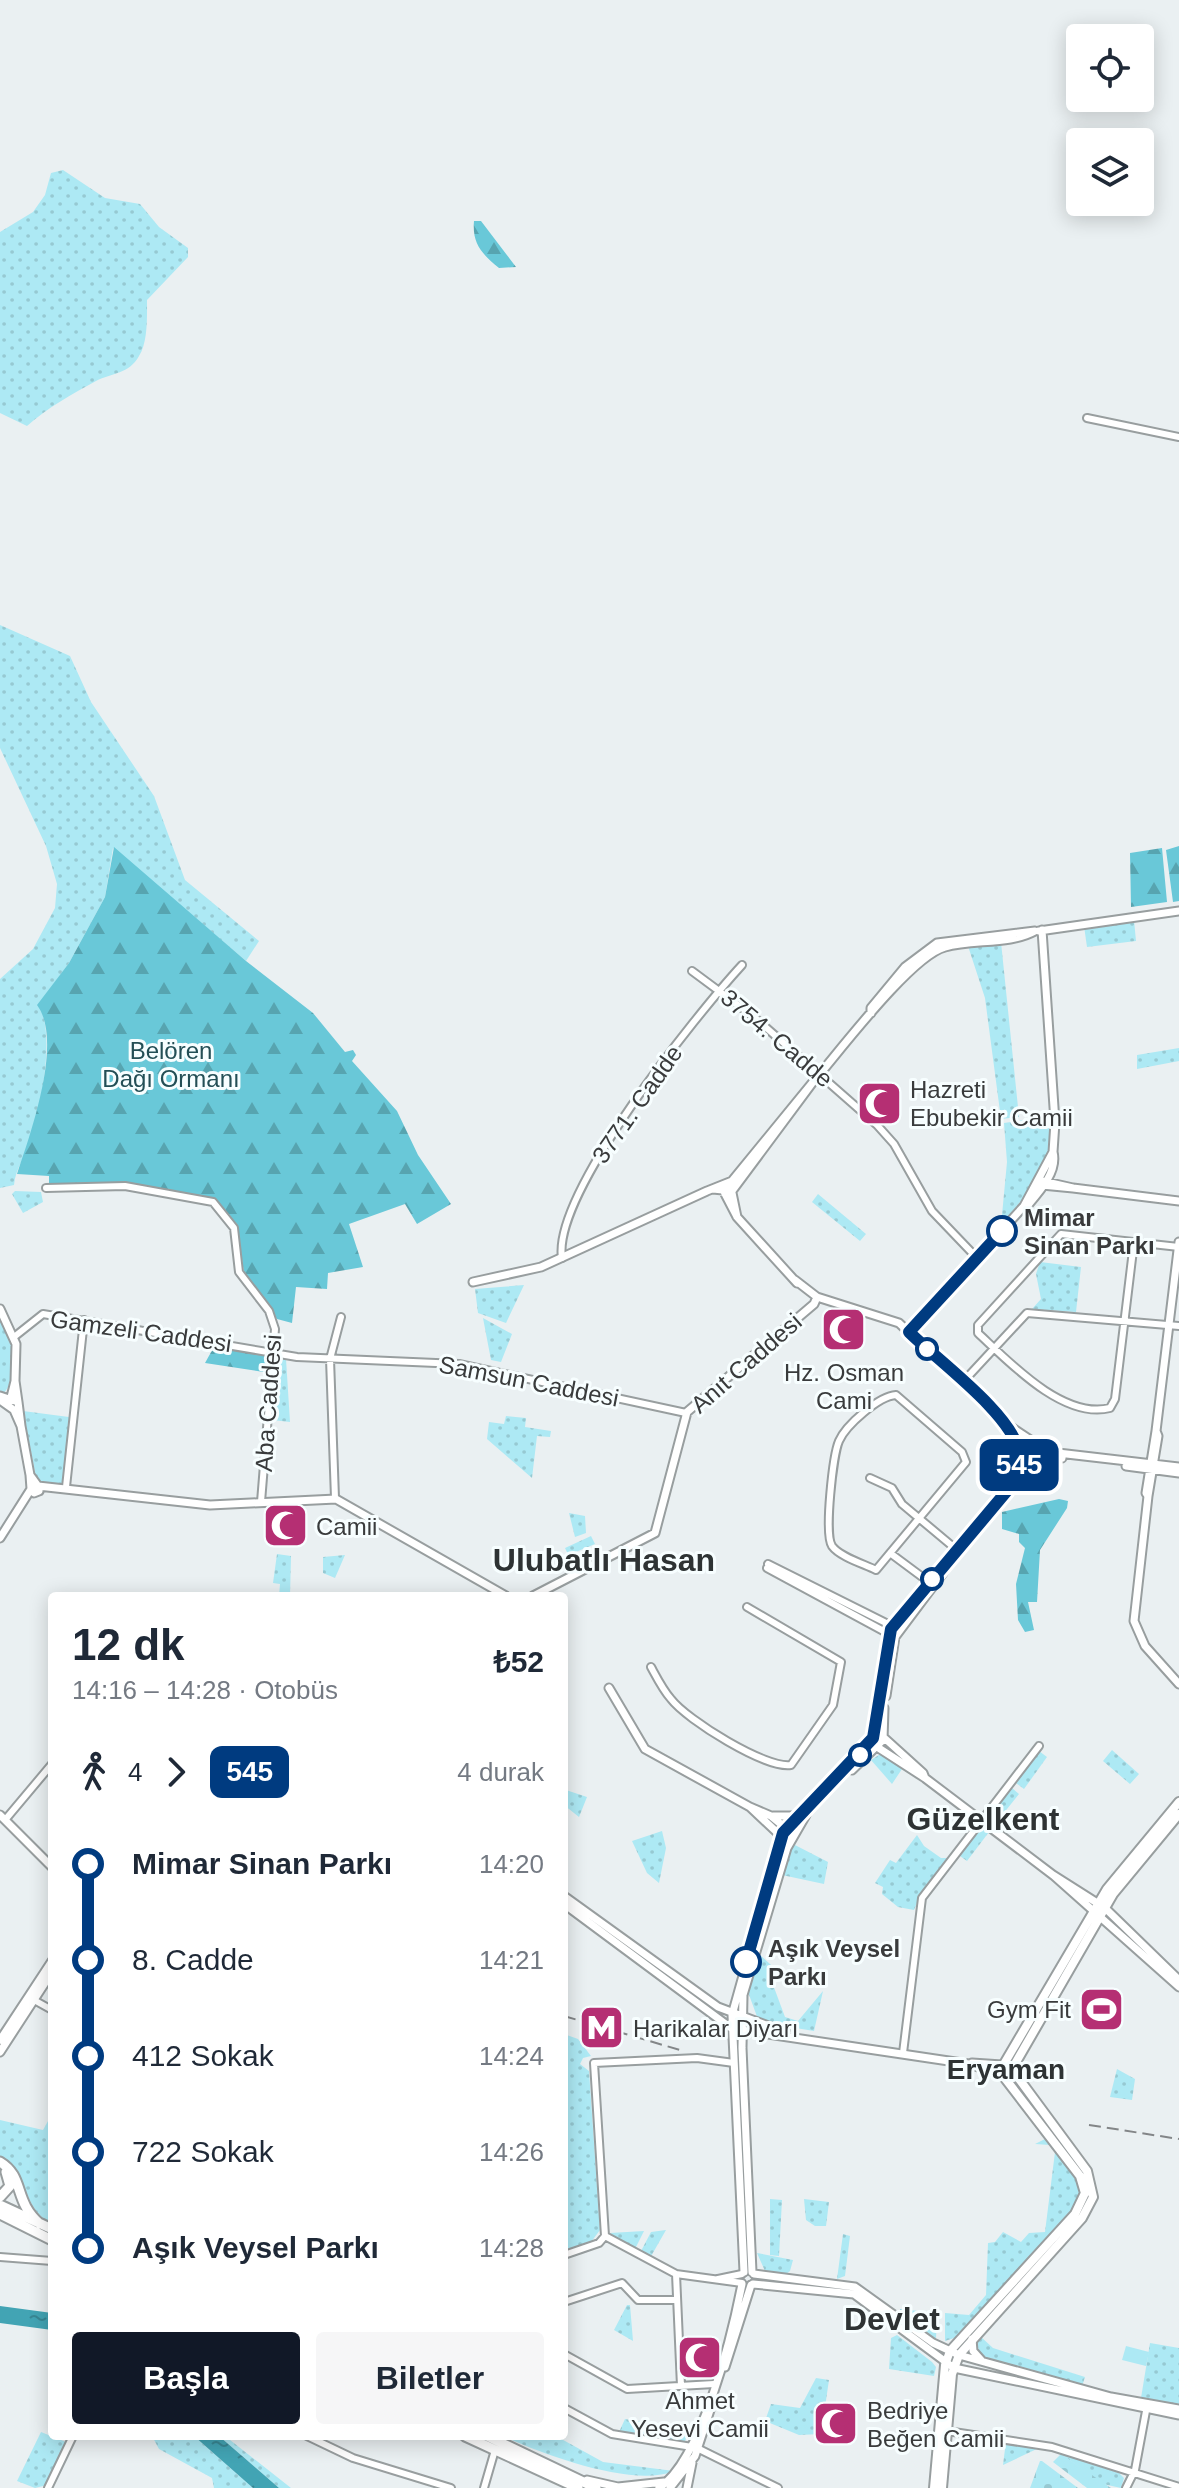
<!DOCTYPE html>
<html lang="tr">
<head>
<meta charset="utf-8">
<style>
  body { margin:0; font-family:Arial,sans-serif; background:#f6f6f7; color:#1f2937; height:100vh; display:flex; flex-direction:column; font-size:30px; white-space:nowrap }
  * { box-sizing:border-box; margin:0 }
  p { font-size:26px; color:#747a83 }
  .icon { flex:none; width:44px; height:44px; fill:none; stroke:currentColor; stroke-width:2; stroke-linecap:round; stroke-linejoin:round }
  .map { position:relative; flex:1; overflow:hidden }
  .panel { position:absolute; left:48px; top:1592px; width:520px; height:848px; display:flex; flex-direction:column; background:#fff; border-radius:8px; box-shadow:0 4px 20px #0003 }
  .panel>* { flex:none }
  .badge { padding:0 16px; border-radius:12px; font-size:28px; line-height:52px }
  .buttons { position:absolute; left:1066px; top:24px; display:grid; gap:16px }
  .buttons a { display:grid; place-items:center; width:88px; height:88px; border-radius:8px; background:#fff; box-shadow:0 4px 20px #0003; font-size:40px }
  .map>.badge { position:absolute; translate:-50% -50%; box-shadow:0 0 0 4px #fff }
  .legs { display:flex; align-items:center; gap:12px; height:88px; padding:0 24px; font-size:26px }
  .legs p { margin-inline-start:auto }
  .summary { display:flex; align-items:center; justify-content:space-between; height:136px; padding:0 24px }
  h1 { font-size:44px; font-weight:800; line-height:60px }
  .action { display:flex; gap:16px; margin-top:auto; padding:16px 24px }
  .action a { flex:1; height:92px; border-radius:8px; background:#111827; color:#fff; font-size:32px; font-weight:800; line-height:92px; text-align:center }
  .action a+a { background:#f6f6f7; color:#1f2937 }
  ul { padding:0 24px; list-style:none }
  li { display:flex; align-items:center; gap:28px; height:96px; font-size:30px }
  li i { display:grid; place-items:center; width:12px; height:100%; margin:0 10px; background:currentColor }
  li i::after { content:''; width:20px; height:20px; margin:-10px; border:6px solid; border-radius:50%; background:#fff }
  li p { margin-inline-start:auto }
  li:first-child i { background:linear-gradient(#0000 50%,currentColor 0) }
  li:last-child i { background:linear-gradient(currentColor 50%,#0000 0) }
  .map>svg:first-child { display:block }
  .grass { fill:url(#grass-dots) }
  .forest { fill:url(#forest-firs) }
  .cemetery { fill:url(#cemetery-stones) }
  .garden { fill:#ade9f4 }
  .water { fill:url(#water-ripples) }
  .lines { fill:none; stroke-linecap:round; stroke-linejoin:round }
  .tertiary-casing { stroke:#989e9f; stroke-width:10 }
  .secondary-casing { stroke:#989e9f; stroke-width:11 }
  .primary-casing { stroke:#989e9f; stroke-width:12 }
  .trunk-casing { stroke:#989e9f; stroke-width:13 }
  .tertiary { stroke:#fff; stroke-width:6 }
  .secondary { stroke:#fff; stroke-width:7 }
  .primary { stroke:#fff; stroke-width:8 }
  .trunk { stroke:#fff; stroke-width:9 }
  .rail { stroke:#838688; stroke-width:2; stroke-dasharray:12 6; stroke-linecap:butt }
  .line-1-casing { stroke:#fff; stroke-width:18 }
  .line-1 { stroke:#003b80; stroke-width:12 }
  .stop-1-dot { fill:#fff; stroke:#003b80; stroke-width:4 }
  .labels { text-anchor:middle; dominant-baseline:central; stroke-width:6; stroke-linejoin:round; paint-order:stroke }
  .street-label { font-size:24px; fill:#393b3c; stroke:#f7feff }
  .park-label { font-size:24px; fill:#244f56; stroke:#f7feff }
  .poi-label { font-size:24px; fill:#393b3c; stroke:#f7feff; text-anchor:start }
  .stop-label { font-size:24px; font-weight:bold; fill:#393b3c; stroke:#f7feff; text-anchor:start }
  .quarter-label { font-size:28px; font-weight:bold; fill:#2e3334; stroke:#f7feff }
  .district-label { font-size:32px; font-weight:bold; fill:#2e3334; stroke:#f7feff }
</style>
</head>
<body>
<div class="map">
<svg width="1179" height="2488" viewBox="0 0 1179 2488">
  <defs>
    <pattern id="grass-dots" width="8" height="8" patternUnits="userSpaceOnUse" patternTransform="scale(2)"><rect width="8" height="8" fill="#ade9f4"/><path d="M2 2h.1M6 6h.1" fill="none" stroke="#96c9d2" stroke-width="1.8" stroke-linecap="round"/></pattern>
    <pattern id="forest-firs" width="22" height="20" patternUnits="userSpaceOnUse" patternTransform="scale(2)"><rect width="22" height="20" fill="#69c8d8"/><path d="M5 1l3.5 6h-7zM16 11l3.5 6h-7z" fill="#57a4b0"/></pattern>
    <pattern id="cemetery-stones" width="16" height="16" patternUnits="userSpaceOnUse" patternTransform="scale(2)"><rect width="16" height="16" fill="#ade9f4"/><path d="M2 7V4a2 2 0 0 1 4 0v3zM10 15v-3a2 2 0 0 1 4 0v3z" fill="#96c9d2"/></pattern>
    <pattern id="water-ripples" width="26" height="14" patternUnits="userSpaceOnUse" patternTransform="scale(2)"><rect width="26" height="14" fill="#42a4b4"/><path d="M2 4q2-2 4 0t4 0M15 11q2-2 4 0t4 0" fill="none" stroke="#388794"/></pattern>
  </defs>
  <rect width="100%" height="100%" fill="#eaf0f2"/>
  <!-- grass -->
  <path class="grass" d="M63 170 105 198 140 204 159 227 188 248V257L147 300C147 317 148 342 139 356 129 374 112 373 96 381 72 394 47 408 27 426L0 413V232L33 212 45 195 51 173Z
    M0 625 70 656 91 702 154 796 185 880 259 941 246 961 113 848 105 897 69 963 38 1005C56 1030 41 1104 33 1134 28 1152 15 1169 14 1185L0 1188V979L33 949 55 908 57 884 46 846 0 748Z
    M1134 920 1136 941 1087 947 1084 926Z
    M1001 942 1019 1117 1001 1119 985 998 968 946Z
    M1179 1048V1061L1137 1069V1055Z
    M1051 1116C1055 1155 1032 1191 1006 1218L1002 1215 1007 1162 1004 1123Z
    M15 1191 41 1192 43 1202 23 1213 12 1194Z
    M818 1194 866 1234 860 1241 812 1202Z
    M1040 1262 1081 1267 1076 1312 1032 1309 1041 1299 1036 1274Z
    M524 1285 506 1323 478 1313 475 1289Z
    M0 1315C13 1336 22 1374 3 1394H0Z
    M483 1318 512 1334 501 1362 491 1360Z
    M286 1359 290 1422 272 1420 278 1360Z
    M23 1411 69 1417 72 1426 63 1485 40 1482 36 1477Z
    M506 1416 526 1418 525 1427 551 1431 550 1437 537 1436 532 1478 487 1439 489 1422 504 1424Z
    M569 1513 585 1516 586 1533 575 1537Z
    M591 1536 595 1544 571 1554 577 1565 574 1567 565 1548Z
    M277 1554 291 1556 290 1596H279L280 1584 273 1583Z
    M345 1555 335 1578 323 1573V1557Z
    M1112 1750 1139 1774 1130 1784 1103 1761Z
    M1039 1751 1047 1757 1024 1789 1016 1783Z
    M882 1753 904 1766 892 1784 871 1760Z
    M1012 1788 1019 1794 995 1824 988 1819Z
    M566 1790 587 1797 579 1817 564 1805Z
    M982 1827 989 1832 967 1861 960 1856Z
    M662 1831 666 1848 659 1883 647 1873 632 1841Z
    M917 1835 924 1846 941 1858H947L922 1891 914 1910 898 1907 882 1894 883 1887 875 1883 890 1860 896 1863Z
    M793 1844 828 1862 824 1884 782 1875Z
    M760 1955 781 1974 772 1982 785 2017 798 2021 823 1991 814 2031 759 2022 748 1992Z
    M564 2034 578 2039 591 2056 583 2058 580 2064 589 2071 600 2230 591 2242 564 2250Z
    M735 2035 739 2036 750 2269H746Z
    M1117 2069 1135 2079 1132 2100 1110 2097Z
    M52 2114V2224C22 2209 29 2174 0 2159V2120L43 2130Z
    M1047 2138 1081 2184 1082 2192 1076 2206 957 2337 945 2341V2313L969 2315 986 2295 988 2243 995 2242 1003 2232 1021 2242 1029 2233 1045 2232 1055 2152 1050 2145 1035 2144Z
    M770 2199 782 2200 779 2256 770 2255Z
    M804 2199 829 2202 826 2226H815L806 2220Z
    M666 2230 650 2258 640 2253 651 2232Z
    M644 2231 635 2249 610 2233Z
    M843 2234 850 2236 845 2276 837 2279Z
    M757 2253 793 2260 790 2271 786 2274 765 2271Z
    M627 2305H630L633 2341 614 2330Z
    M900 2309 937 2313 936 2339 900 2312Z
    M897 2335 932 2362 936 2367 934 2376 889 2369 891 2338Z
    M980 2336 993 2348 1085 2377 1082 2386 982 2357 976 2343Z
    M1150 2343 1179 2348V2404L1141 2398Z
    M816 2378 829 2380 821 2434 799 2435 765 2421 771 2404 800 2408Z
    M625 2419 690 2430 685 2441 679 2443 619 2432Z
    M41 2432 66 2442 47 2485 35 2488 17 2481Z
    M152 2436H194L253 2488H214L212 2478 159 2449Z
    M219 2436H225L291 2488H279Z
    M503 2436H556L603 2462 674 2471C634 2488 544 2455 503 2436Z
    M1006 2441 1041 2447 1003 2465Z
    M1061 2454 1119 2473 1124 2478 1121 2488 1103 2484Z"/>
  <!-- forest -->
  <path class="forest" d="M474 221H481L516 267 499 268C482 254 472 244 474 221Z
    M1179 846V901L1173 902 1166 850Z
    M114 847 246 961 313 1013 345 1052 353 1050 356 1055 352 1061 397 1111 418 1155 451 1204 417 1224 405 1204 349 1224 363 1267 328 1273 327 1289 296 1287 292 1323 277 1319 244 1273 237 1224 214 1200 113 1185 49 1184V1176L17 1174C30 1135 64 1041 37 1005L69 963 105 897Z
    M1162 848 1167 902 1131 907 1130 853Z
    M215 1345 272 1355 270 1373 205 1363Z
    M1059 1499 1068 1501 1067 1508 1040 1550 1037 1602H1028L1034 1630 1025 1632 1018 1620 1016 1584 1025 1548 1019 1542V1534L1002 1529V1512Z"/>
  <!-- cemetery -->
  <path class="cemetery" d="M1061 2454 1111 2488H1087L1053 2462Z
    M1040 2461H1042L1078 2488H1030Z"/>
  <!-- garden -->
  <path class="garden" d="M1126 2346 1149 2352 1146 2366 1122 2360Z"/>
  <!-- water -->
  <path class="water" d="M0 2306 52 2313V2330L0 2323Z
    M194 2436H219L279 2488H253Z"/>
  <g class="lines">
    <defs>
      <path id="tertiary" d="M1087 418 1179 437
        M692 971 754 1017 877 1125 894 1144 932 1211 977 1258
        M46 1188 125 1186 213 1202 234 1228 239 1272 269 1311 275 1329 261 1502
        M1134 1242 1115 1399 1110 1408C1063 1420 1008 1361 978 1333V1325L1061 1234 1179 1247
        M562 1258C552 1194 697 1014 742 965
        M14 1337 43 1314 297 1357 459 1364 686 1413
        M962 1383 1027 1313 1179 1326
        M896 1395 962 1452 966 1462 876 1570C864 1564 840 1557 832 1546 824 1534 833 1455 839 1441 846 1425 879 1396 896 1395Z
        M870 1478 892 1488 902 1504 957 1550
        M66 1487 84 1320
        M335 1498 330 1359 341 1317
        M890 1553 929 1582
        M768 1564 892 1626
        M767 1568 889 1634
        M651 1667C657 1678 663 1690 671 1699 687 1720 766 1769 791 1765L833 1705 841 1662 747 1607
        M5 1820 52 1764
        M34 2000 52 2010
        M903 2053 922 1898 1039 1746
        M605 2236 594 2063 697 2058 734 2063
        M564 2255 599 2243 605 2236 676 2274 742 2283
        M0 2257 52 2261
        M676 2274 681 2386
        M718 2279 742 2274
        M564 2302 622 2283 638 2300H677
        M564 2354 627 2389 714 2384
        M564 2408 612 2434 692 2447
        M947 2431 1052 2447 1179 2487
        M307 2436 353 2458 451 2488
        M697 2448 778 2488
        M48 2488 73 2436
        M484 2488 495 2450
        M1126 2488 1135 2470 1146 2411"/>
      <path id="secondary" d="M1042 930 1055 1122 1053 1152
        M1039 931 1179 911
        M813 1082C839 1052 911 956 945 947 973 939 1010 945 1035 931L937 943 905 967 871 1008V1013
        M1053 1152C1058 1171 1040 1191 1028 1205L1024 1206Z
        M1042 1185 1073 1188 1042 1181
        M1073 1188 1179 1201
        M724 1192 737 1217 731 1188
        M737 1217 797 1283
        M795 1280 817 1297 899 1323 1005 1423 1041 1447 1058 1453 1179 1467
        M473 1282 541 1267 707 1191 732 1181 813 1082 732 1191 713 1189
        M0 1309 16 1344 15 1381
        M909 1332 1024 1206
        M0 1396 18 1402 21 1426 14 1410 0 1400
        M10 1401 15 1381 18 1402
        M1005 1423 1032 1452 1062 1458
        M21 1426 30 1475
        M1156 1431 1179 1242
        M1156 1431 1158 1436 1148 1496 1146 1493Z
        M1126 1466 1179 1473
        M38 1486 210 1505 336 1499 506 1596
        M38 1486 39 1491 34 1493 31 1489Z
        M1012 1489 1041 1447
        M1148 1496 1134 1621 1145 1646 1179 1684
        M0 1538 31 1489 30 1475 38 1486
        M533 1596 655 1533 687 1412 814 1304 817 1297
        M609 1688 645 1749 750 1807
        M886 1696 895 1637 943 1573
        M881 1735 923 1773 925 1778 874 1745 873 1738Z
        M852 1770 883 1740 884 1708
        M925 1778 1053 1875
        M0 1815 52 1867
        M773 1816H799
        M783 1838 750 1807 771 1816 788 1830
        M564 1896 718 2007 787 2033
        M564 1904 731 2028
        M1179 1980 1105 1908 1053 1875 1179 1987
        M741 2030 969 2064 1003 2075
        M0 2040 52 1961
        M0 2052 52 1972
        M972 2063 1002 2065
        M744 2272 732 2015 783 1833 873 1738 891 1629 1006 1492 1032 1441
        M752 2272 742 2048 743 1995 787 1848 806 1815
        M754 2274 855 2287 933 2343 959 2355 1111 2397 1179 2409
        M753 2284 854 2294 954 2368 1179 2415
        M972 2339 973 2351 982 2361
        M725 2367 751 2285
        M587 2480 618 2487 664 2482
        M659 2488C702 2460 732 2335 742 2284
        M670 2488 695 2456 713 2401
        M687 2488 692 2463"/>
      <path id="primary" d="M1004 2064 1107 1889 1179 1802
        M1012 2069 1113 1894 1179 1814
        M934 2488 945 2365 950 2351 1075 2214 1085 2193 1080 2176 1001 2073V2066L1008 2064 1087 2171 1093 2197 1082 2218 959 2355 952 2374 942 2488"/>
      <path id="trunk" d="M0 2162C25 2177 13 2201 40 2224
        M0 2197 10 2186 6 2172
        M0 2205 52 2229
        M0 2214 52 2240
        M465 2436 578 2488
        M487 2436 596 2488"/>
    </defs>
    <!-- tertiary casing -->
    <use href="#tertiary" class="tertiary-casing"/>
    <!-- secondary casing -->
    <use href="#secondary" class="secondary-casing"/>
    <!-- primary casing -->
    <use href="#primary" class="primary-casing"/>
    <!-- trunk casing -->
    <use href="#trunk" class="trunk-casing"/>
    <!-- tertiary -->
    <use href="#tertiary" class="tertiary"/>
    <!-- secondary -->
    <use href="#secondary" class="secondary"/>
    <!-- primary -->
    <use href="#primary" class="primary"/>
    <!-- trunk -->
    <use href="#trunk" class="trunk"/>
    <!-- rail -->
    <path class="rail" d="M564 2016 680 2050
      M1089 2125 1179 2139"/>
  </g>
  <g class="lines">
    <defs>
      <path id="line-1" d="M746 1962 783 1833 873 1738 891 1629 1006 1492C1014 1479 1021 1468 1019 1452 1012 1414 937 1360 909 1332L1002 1231"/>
    </defs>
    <!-- line-1 casing -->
    <use href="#line-1" class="line-1-casing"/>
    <!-- line-1 -->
    <use href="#line-1" class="line-1"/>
  </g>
  <!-- icons -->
  <defs>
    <symbol id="mosque-square" viewBox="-11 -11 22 22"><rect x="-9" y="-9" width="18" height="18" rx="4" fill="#b52f73" stroke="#f7feff"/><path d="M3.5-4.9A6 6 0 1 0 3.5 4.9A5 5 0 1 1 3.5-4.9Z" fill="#fff"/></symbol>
    <symbol id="stadium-square" viewBox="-11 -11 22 22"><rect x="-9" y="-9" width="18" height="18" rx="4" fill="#b52f73" stroke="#f7feff"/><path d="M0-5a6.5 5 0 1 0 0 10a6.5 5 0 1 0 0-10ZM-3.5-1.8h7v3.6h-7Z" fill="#fff"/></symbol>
    <symbol id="metro-square" viewBox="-11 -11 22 22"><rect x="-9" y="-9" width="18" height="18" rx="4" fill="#b52f73" stroke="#f7feff"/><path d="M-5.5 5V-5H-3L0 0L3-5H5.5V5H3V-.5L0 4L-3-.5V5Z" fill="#fff"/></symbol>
  </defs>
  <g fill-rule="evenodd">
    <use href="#mosque-square" x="854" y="1078" width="51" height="51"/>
    <use href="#mosque-square" x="818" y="1304" width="51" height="51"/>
    <use href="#mosque-square" x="260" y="1500" width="51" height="51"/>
    <use href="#stadium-square" x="1076" y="1984" width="51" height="51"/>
    <use href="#metro-square" x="576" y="2002" width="51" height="51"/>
    <use href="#mosque-square" x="674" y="2332" width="51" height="51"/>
    <use href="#mosque-square" x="810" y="2398" width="51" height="51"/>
  </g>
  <!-- markers -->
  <g class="stop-1-dot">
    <circle cx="1002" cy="1231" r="14"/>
    <circle cx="927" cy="1349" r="10"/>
    <circle cx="932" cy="1579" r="10"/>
    <circle cx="860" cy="1755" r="10"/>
    <circle cx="746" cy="1962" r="14"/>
  </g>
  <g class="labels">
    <!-- street labels -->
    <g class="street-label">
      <text transform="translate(777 1038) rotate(40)">3754. Cadde</text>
      <text transform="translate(637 1104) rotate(-55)">3771. Cadde</text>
      <text transform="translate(141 1331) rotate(8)">Gamzeli Caddesi</text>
      <text transform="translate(746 1363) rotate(-41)">Anıt Caddesi</text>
      <text transform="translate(529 1381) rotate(11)">Samsun Caddesi</text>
      <text transform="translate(268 1403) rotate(-86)">Aba Caddesi</text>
    </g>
    <!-- park labels -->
    <g class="park-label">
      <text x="171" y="1050">Belören<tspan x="171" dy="28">Dağı Ormanı</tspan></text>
    </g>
    <!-- poi labels -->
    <g class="poi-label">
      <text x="910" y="1089">Hazreti<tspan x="910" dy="28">Ebubekir Camii</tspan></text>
      <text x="844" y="1372" text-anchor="middle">Hz. Osman<tspan x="844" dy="28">Cami</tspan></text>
      <text x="316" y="1526">Camii</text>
      <text x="1071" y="2009" text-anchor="end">Gym Fit</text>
      <text x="633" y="2028">Harikalar Diyarı</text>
      <text x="700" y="2400" text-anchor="middle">Ahmet<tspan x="700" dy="28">Yesevi Camii</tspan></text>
      <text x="867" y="2410">Bedriye<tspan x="867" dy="28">Beğen Camii</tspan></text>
    </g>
    <!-- stop labels -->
    <g class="stop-label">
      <text x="1024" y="1217">Mimar<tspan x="1024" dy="28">Sinan Parkı</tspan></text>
      <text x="768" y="1948">Aşık Veysel<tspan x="768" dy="28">Parkı</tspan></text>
    </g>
    <!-- quarter labels -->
    <g class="quarter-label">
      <text x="1006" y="2069">Eryaman</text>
    </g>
    <!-- district labels -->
    <g class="district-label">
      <text x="604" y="1560">Ulubatlı Hasan</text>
      <text x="983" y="1819">Güzelkent</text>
      <text x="892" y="2319">Devlet</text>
    </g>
  </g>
</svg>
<div class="buttons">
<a><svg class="icon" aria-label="locate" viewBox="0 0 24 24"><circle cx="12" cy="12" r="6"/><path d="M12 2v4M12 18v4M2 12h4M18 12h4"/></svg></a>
<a><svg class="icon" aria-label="layers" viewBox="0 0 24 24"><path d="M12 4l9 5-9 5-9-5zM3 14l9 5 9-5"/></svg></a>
</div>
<b class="badge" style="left:1019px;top:1465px;background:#003b80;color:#fff">545</b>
<section class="panel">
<div class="summary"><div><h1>12 dk</h1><p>14:16 – 14:28 · Otobüs</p></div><b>₺52</b></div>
<div class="legs"><svg class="icon" aria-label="walk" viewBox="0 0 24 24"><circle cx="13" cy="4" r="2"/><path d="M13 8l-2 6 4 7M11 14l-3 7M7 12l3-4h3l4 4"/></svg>4<svg class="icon" aria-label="forward" viewBox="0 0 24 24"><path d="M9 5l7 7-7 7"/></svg><b class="badge" style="background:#003b80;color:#fff">545</b><p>4 durak</p></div>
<ul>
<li><i style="color:#003b80"></i><b>Mimar Sinan Parkı</b><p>14:20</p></li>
<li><i style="color:#003b80"></i><span>8. Cadde</span><p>14:21</p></li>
<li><i style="color:#003b80"></i><span>412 Sokak</span><p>14:24</p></li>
<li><i style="color:#003b80"></i><span>722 Sokak</span><p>14:26</p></li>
<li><i style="color:#003b80"></i><b>Aşık Veysel Parkı</b><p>14:28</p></li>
</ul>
<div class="action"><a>Başla</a><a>Biletler</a></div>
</section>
</div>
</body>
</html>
